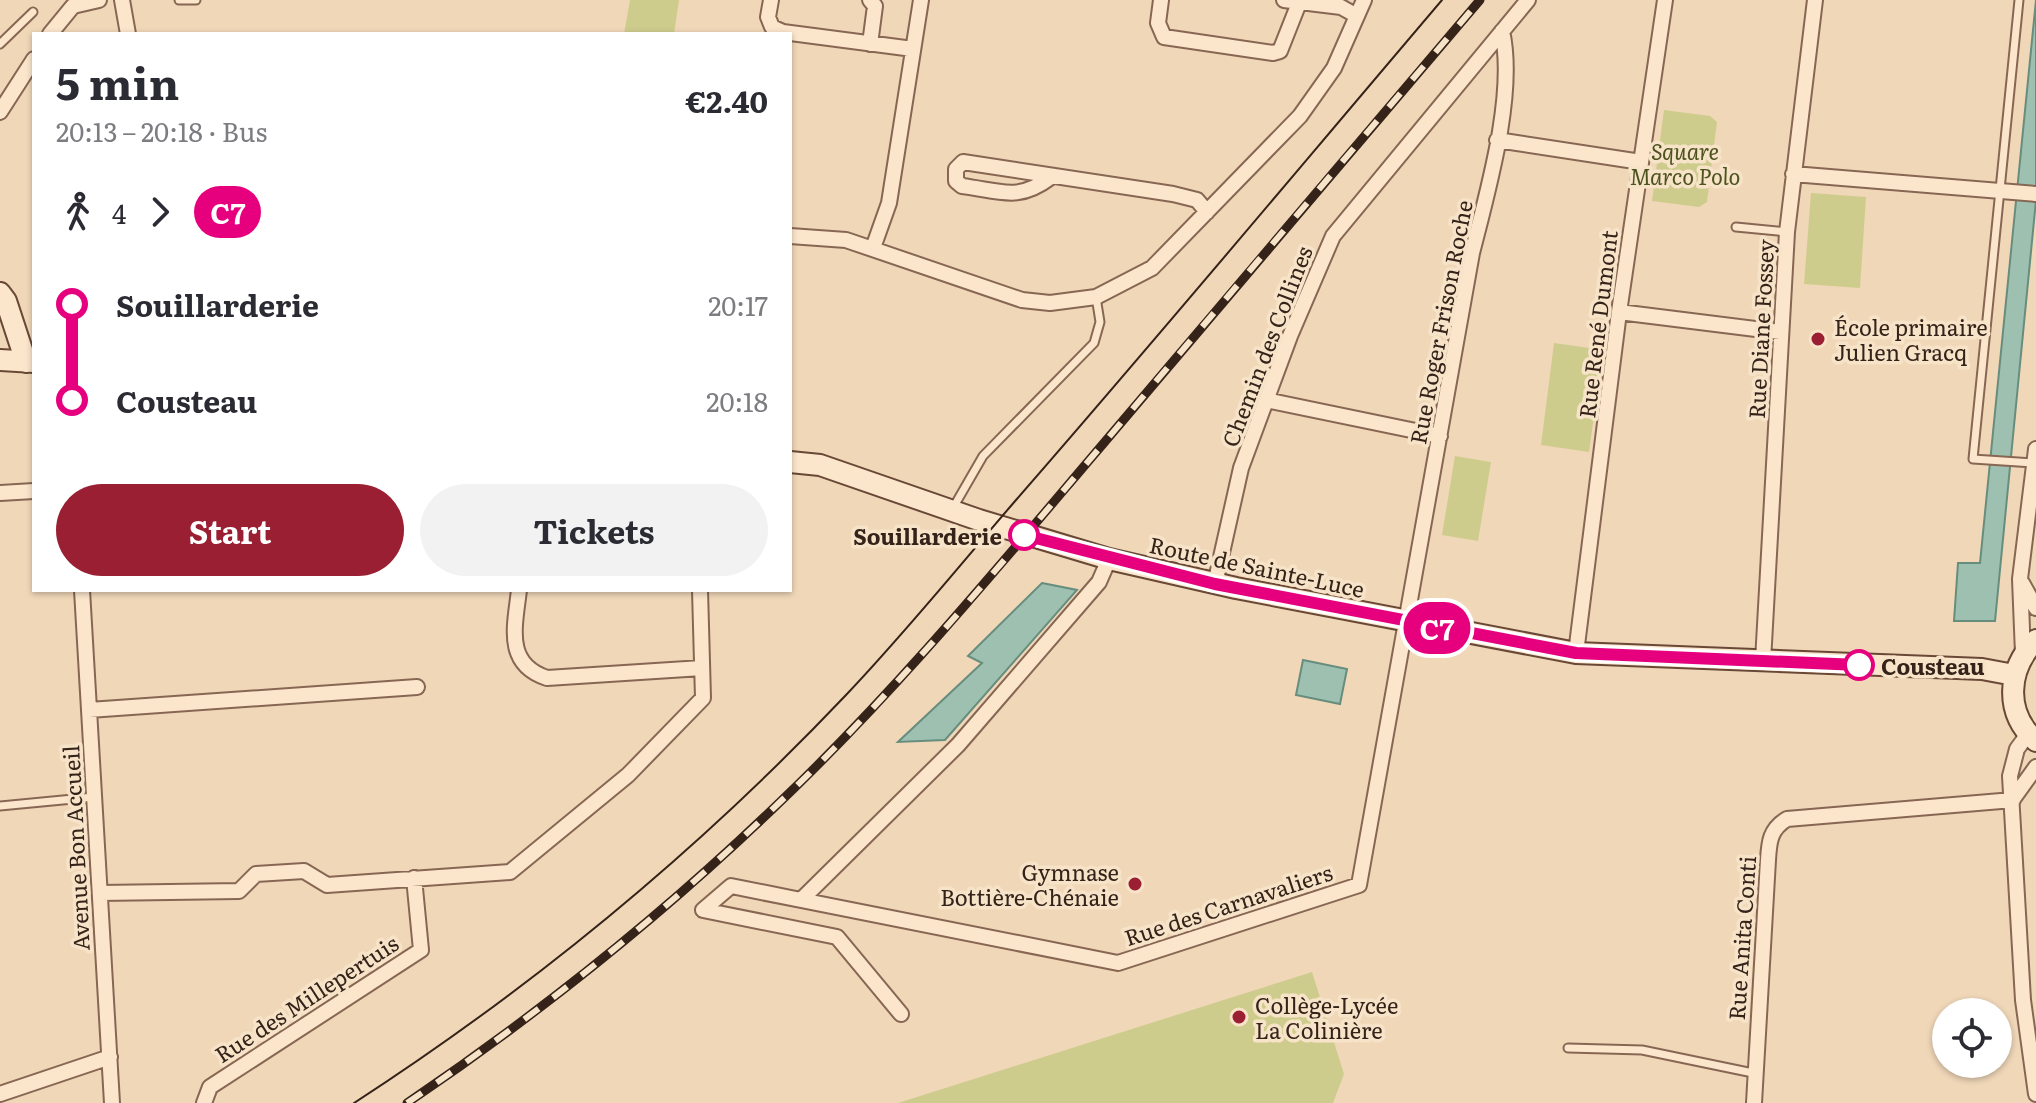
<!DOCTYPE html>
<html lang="en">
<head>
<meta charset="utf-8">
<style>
  body { margin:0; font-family:Literata,serif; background:#f2f2f3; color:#2b2b33; height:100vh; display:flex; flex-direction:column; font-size:30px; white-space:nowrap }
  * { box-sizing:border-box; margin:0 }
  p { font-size:26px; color:#7c7c81 }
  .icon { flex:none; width:44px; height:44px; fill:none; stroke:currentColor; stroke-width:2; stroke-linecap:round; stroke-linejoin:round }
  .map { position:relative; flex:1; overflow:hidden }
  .drawer { position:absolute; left:32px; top:32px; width:760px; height:560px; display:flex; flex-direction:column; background:#fff; border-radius:0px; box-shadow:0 2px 6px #0004 }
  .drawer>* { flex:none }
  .badge { padding:0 16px; border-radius:26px; font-size:28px; line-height:52px }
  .tools { position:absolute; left:1932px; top:998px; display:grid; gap:16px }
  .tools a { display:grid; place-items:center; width:80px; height:80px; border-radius:50%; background:#fff; box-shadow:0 2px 6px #0004; font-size:40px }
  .map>.badge { position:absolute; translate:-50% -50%; box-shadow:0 0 0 4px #fff }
  .legs { display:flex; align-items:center; gap:12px; height:88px; padding:0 24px; font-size:26px }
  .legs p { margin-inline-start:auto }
  .headline { display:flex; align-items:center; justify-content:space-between; height:136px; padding:0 24px }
  h1 { font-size:44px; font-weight:700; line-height:60px }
  .primary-button { display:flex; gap:16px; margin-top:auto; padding:16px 24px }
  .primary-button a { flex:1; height:92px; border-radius:48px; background:#9a1f32; color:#fff; font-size:32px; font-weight:700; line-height:92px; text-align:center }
  .primary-button a+a { background:#f2f2f3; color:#2b2b33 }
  ul { padding:0 24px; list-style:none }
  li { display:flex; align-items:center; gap:28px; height:96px; font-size:30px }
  li i { display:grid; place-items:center; width:12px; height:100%; margin:0 10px; background:currentColor }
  li i::after { content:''; width:20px; height:20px; margin:-10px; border:6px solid; border-radius:50%; background:#fff }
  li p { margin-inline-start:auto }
  li:first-child i { background:linear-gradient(#0000 50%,currentColor 0) }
  li:last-child i { background:linear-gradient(currentColor 50%,#0000 0) }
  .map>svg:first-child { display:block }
  .green { fill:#cecc8d }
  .water { fill:#9ec0b1; stroke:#668d7e; stroke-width:2 }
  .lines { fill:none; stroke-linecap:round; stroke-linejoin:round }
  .lane-casing { stroke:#876753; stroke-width:11 }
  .street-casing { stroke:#876753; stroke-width:18 }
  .secondary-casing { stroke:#694836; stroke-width:24 }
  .lane { stroke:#fbe6cc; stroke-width:7 }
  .street { stroke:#fbe6cc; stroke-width:14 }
  .secondary { stroke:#fbe6cc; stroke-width:20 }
  .tram { stroke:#352219; stroke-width:2 }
  .rail-casing { stroke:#352219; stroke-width:9 }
  .rail { stroke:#f7e3c8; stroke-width:6; stroke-dasharray:18; stroke-linecap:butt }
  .line-1-casing { stroke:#fff; stroke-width:18 }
  .line-1 { stroke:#e6007e; stroke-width:12 }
  .poi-dot { fill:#9a1f32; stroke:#f7e3c8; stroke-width:3 }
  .stop-1-dot { fill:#fff; stroke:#e6007e; stroke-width:4 }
  .labels { text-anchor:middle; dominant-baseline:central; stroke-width:7; stroke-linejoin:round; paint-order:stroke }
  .park-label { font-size:22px; font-style:italic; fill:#4d531e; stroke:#f7e3c8 }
  .street-label { font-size:22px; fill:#352219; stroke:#f7e3c8 }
  .poi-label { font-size:22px; fill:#352219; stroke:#f7e3c8; text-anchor:start }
  .stop-label { font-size:22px; font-weight:bold; fill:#352219; stroke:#f7e3c8; text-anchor:end }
</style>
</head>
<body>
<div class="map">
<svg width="2036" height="1103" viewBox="0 0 2036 1103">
  <rect width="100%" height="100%" fill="#f0d7b8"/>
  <!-- green -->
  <path class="green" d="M630 0H679L674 34H624Z
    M1664 110 1710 116 1717 122 1707 202 1699 207 1652 201Z
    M1811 193 1866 197 1860 288 1804 284Z
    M1554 343 1603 350 1589 452 1541 445Z
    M1455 456 1491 462 1478 541 1442 535Z
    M1312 972 1344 1074 1333 1103H898Z"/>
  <!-- water -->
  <path class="water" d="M2036 0V200L1995 621H1954L1958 563H1980Z
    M1042 583 1077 590 945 740 898 742 982 663 968 656Z
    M1303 660 1347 669 1340 704 1296 695Z"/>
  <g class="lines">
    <defs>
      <path id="lane" d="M179 0H196
        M2019 0 1973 459 2033 463
        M0 44 33 12
        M1736 227 1787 232
        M953 508 983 456 1094 343 1100 322 1096 297
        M0 806 94 797
        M1568 1048 1642 1050 1753 1073"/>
      <path id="street" d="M122 0 128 34
        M771 0 768 17 772 27 783 32 913 49
        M870 0 875 6 870 44
        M1161 0 1158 23 1164 37 1273 53 1280 51 1299 3
        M1284 0 1341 7 1357 16
        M50 34 73 6 99 0
        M0 112 34 59
        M1497 140 1641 162
        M1793 174 2036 194
        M1051 177C1018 202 1001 191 962 186L956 181V169L963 162 1173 194 1197 200 1207 212
        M790 236 846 240 1022 300 1050 303 1096 297 1152 268 1300 116 1334 68 1364 0
        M873 248 889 203 921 0
        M1619 312 1780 332
        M1266 400 1440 436
        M0 493 34 491
        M2022 583 2036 608
        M1215 584 1241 468 1290 336 1333 236 1528 0
        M82 590 112 1103
        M519 590C515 626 504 664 547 678L702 668
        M1576 653 1619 312 1665 0
        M2023 654 2020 579 2036 449
        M1763 661 1787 232 1815 0
        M89 710 417 687
        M2028 734 2017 749 2010 776 2023 1000 2036 1094
        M2013 799 2036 767
        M100 893 239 891 256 874 304 871 327 885 510 872 628 775 703 698 700 590
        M801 900 1118 963 1359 885 1472 253C1488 190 1516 93 1502 31
        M901 1014 837 937 703 910 731 886 801 900 958 745 1099 582 1109 559
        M0 1094 110 1057
        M204 1103 210 1087 421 950 414 878
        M1754 1103 1768 860C1769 842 1770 829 1787 819L2013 800"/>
      <path id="secondary" d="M0 293 6 301 26 362
        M0 360 34 362
        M790 462 820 465 979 520 1109 559 1236 588 1576 653 1982 669 2014 675
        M2036 640C2007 669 2004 713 2036 741"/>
    </defs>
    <!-- lane casing -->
    <use href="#lane" class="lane-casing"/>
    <!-- street casing -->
    <use href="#street" class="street-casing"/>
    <!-- secondary casing -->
    <use href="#secondary" class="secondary-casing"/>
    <!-- lane -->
    <use href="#lane" class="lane"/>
    <!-- street -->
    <use href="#street" class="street"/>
    <!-- secondary -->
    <use href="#secondary" class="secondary"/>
    <!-- tram -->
    <path class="tram" d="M354 1103C533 987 700 849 846 695 906 632 960 565 1016 500 1160 335 1300 167 1442 0"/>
    <defs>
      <path id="rail" d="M407 1103C540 1013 666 912 781 801 897 690 999 566 1103 444 1228 296 1354 148 1480 0"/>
    </defs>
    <!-- rail casing -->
    <use href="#rail" class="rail-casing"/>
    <!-- rail -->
    <use href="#rail" class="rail"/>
  </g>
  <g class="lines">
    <defs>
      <path id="line-1" d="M1024 535 1215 584 1576 653 1859 665"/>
    </defs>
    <!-- line-1 casing -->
    <use href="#line-1" class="line-1-casing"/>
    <!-- line-1 -->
    <use href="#line-1" class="line-1"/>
  </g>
  <!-- markers -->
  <g class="poi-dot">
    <circle cx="1818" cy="339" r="8"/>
    <circle cx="1135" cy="884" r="8"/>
    <circle cx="1239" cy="1017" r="8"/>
  </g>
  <g class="stop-1-dot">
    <circle cx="1024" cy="535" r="14"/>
    <circle cx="1859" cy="665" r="14"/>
  </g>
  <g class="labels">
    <!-- park labels -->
    <g class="park-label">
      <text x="1685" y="150">Square<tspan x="1685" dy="25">Marco Polo</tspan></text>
    </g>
    <!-- street labels -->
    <g class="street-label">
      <text transform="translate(1440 322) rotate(-79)">Rue Roger Frison Roche</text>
      <text transform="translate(1597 324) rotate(-83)">Rue René Dumont</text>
      <text transform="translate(1760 329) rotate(-87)">Rue Diane Fossey</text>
      <text transform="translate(1266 346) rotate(-69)">Chemin des Collines</text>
      <text transform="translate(1257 566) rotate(12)">Route de Sainte-Luce</text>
      <text transform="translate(75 848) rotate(-93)">Avenue Bon Accueil</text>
      <text transform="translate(1228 904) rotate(-18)">Rue des Carnavaliers</text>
      <text transform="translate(1741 938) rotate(-86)">Rue Anita Conti</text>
      <text transform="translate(306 998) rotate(-33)">Rue des Millepertuis</text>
    </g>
    <!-- poi labels -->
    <g class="poi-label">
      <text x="1834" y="326">École primaire<tspan x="1834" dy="25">Julien Gracq</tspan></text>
      <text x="1119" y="871" text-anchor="end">Gymnase<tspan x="1119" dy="25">Bottière-Chénaie</tspan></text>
      <text x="1255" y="1004">Collège-Lycée<tspan x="1255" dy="25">La Colinière</tspan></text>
    </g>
    <!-- stop labels -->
    <g class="stop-label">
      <text x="1002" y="535">Souillarderie</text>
      <text x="1881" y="665" text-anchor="start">Cousteau</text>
    </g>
  </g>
</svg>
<div class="tools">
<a><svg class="icon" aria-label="locate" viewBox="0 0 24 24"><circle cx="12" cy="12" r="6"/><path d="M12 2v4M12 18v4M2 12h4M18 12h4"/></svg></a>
</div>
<b class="badge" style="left:1437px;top:628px;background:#e6007e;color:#fff">C7</b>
<section class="drawer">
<div class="headline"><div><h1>5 min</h1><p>20:13 – 20:18 · Bus</p></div><b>€2.40</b></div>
<div class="legs"><svg class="icon" aria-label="walk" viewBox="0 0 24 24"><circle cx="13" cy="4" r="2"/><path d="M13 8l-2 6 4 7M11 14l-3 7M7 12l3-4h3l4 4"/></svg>4<svg class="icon" aria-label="forward" viewBox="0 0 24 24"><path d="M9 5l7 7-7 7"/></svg><b class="badge" style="background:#e6007e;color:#fff">C7</b></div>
<ul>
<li><i style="color:#e6007e"></i><b>Souillarderie</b><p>20:17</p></li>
<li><i style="color:#e6007e"></i><b>Cousteau</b><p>20:18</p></li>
</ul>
<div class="primary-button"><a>Start</a><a>Tickets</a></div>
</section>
</div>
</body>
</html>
